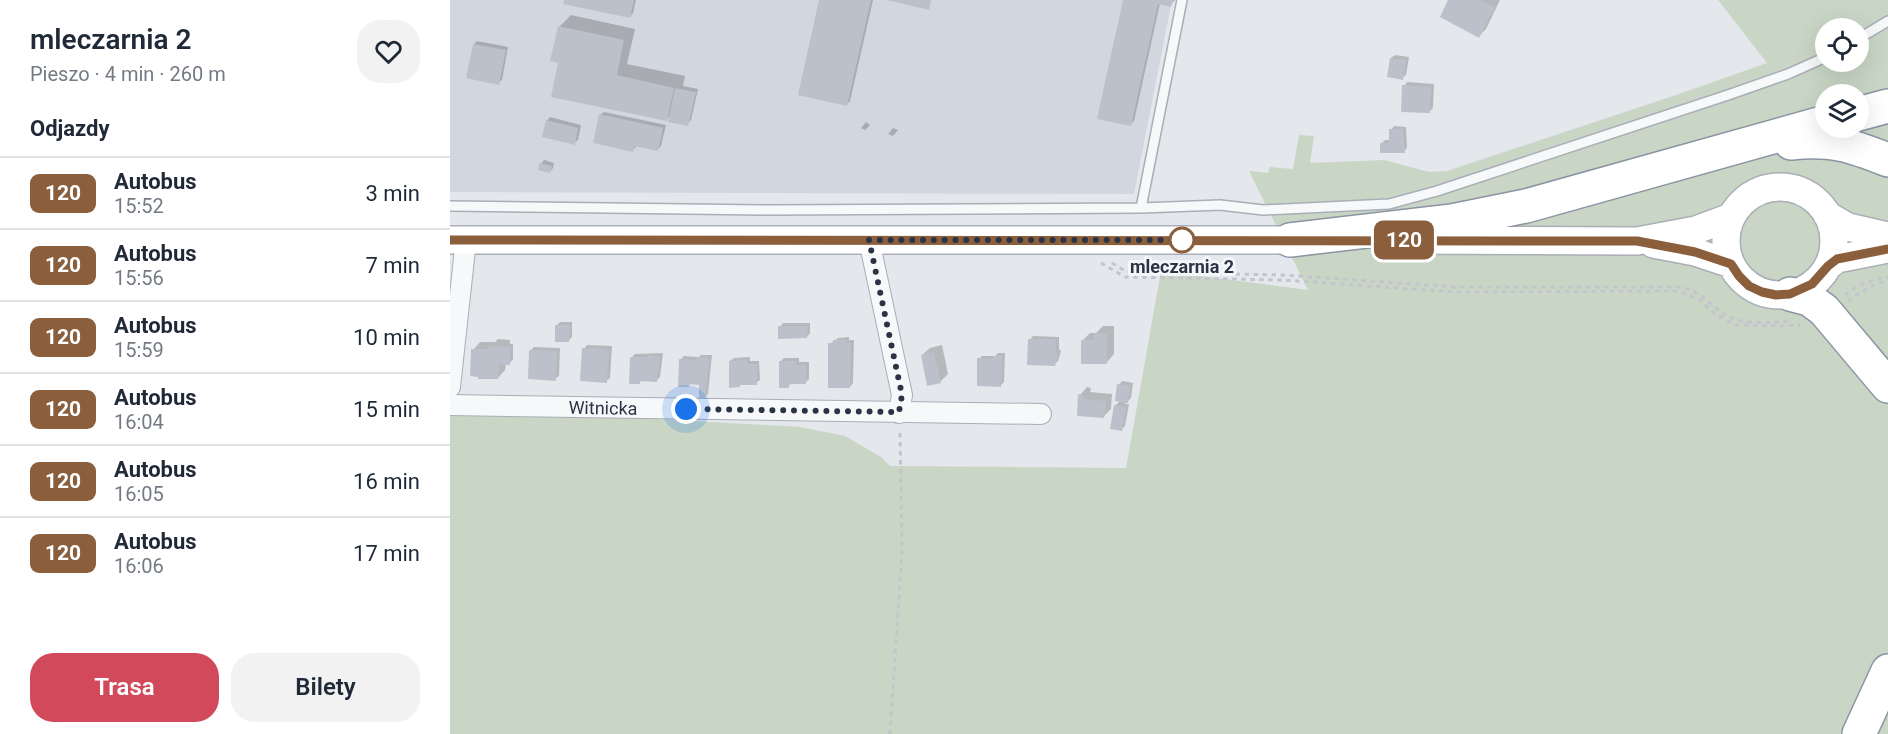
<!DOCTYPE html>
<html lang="pl">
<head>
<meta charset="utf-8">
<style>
  body { margin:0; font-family:Roboto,sans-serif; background:#f2f2f3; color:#1f2937; height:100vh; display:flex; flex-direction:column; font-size:22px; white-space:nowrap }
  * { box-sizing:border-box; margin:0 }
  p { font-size:20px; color:#747a83 }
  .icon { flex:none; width:33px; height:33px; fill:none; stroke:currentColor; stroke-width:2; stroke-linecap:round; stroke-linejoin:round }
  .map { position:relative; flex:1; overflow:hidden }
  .details { display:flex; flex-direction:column; background:#fff; width:450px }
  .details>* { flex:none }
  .badge { padding:0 12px; border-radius:9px; font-size:21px; line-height:39px }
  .controls { position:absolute; left:1365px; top:18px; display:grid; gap:12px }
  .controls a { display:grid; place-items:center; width:54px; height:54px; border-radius:50%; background:#fff; box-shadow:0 6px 24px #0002; font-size:30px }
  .you { position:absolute; width:30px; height:30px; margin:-15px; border:4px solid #fff; border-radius:50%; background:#1a73e8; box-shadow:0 0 0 9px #1a73e833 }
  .map>.badge { position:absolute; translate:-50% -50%; box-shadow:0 0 0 3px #fff }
  h2 { padding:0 30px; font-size:22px; line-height:54px }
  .round { display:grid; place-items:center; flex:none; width:63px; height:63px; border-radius:24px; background:#f2f2f3 }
  .overview { display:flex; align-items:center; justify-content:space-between; height:102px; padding:0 30px }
  h1 { font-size:28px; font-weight:600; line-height:45px }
  .primary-button { display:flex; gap:12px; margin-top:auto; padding:12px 30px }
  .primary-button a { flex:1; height:69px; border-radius:24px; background:#d1495b; color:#fff; font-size:24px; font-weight:600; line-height:69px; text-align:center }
  .primary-button a+a { background:#f2f2f3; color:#1f2937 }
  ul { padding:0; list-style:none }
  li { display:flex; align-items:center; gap:18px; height:72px; padding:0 30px; border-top:2px solid #e0e1e3 }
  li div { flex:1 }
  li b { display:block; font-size:22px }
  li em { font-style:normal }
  li .badge { min-width:66px; font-weight:700; text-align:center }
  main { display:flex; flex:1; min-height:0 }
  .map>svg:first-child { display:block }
  .built { fill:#d2d6de }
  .green { fill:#c9d6c5; fill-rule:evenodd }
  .shadow { fill:#0003 }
  .building { fill:#bbc0ca }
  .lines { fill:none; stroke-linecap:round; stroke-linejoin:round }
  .service-casing { stroke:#a9aeb7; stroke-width:12 }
  .minor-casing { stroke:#a9aeb7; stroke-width:22 }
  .secondary-casing { stroke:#a9aeb7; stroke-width:30 }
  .motorway-casing { stroke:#8b94a3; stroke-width:36 }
  .path { stroke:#c2c5cb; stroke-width:3; stroke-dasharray:4.5 4.5; stroke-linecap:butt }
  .service { stroke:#f7f8fa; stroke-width:9 }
  .minor { stroke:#f7f8fa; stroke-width:20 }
  .secondary { stroke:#fff; stroke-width:27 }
  .motorway { stroke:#fff; stroke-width:33 }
  .line-casing { stroke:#fff; stroke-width:14 }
  .line { stroke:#8b5e3c; stroke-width:9 }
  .walk { stroke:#2b3445; stroke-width:6; stroke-dasharray:0 10.8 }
  .stop-dot { fill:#fff; stroke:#8b5e3c; stroke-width:3 }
  .labels { text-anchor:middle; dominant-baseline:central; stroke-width:6; stroke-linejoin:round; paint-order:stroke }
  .stop-label { font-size:18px; font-weight:bold; fill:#2b3445; stroke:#f4f6f9 }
  .street-label { font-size:18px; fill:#2b3445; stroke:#f4f6f9 }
</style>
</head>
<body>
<main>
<section class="details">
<div class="overview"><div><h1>mleczarnia 2</h1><p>Pieszo · 4 min · 260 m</p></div><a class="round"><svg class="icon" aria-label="heart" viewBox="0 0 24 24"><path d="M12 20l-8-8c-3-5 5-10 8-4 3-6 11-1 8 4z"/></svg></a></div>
<h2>Odjazdy</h2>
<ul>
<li><span class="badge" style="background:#8b5e3c;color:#fff">120</span><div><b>Autobus</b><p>15:52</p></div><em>3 min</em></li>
<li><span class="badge" style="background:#8b5e3c;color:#fff">120</span><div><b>Autobus</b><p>15:56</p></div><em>7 min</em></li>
<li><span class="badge" style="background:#8b5e3c;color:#fff">120</span><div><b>Autobus</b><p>15:59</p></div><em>10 min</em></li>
<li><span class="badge" style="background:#8b5e3c;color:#fff">120</span><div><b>Autobus</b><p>16:04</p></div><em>15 min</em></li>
<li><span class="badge" style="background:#8b5e3c;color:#fff">120</span><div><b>Autobus</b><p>16:05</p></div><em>16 min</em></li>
<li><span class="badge" style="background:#8b5e3c;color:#fff">120</span><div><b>Autobus</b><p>16:06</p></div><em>17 min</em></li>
</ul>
<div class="primary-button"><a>Trasa</a><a>Bilety</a></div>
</section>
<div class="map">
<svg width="1438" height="734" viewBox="0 0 1438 734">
  <rect width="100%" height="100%" fill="#e4e7ec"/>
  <!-- built -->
  <path class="built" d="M0 0H722L684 194 0 192Z"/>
  <!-- green -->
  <path class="green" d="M1268 0H1438V734H0V407L350 427 395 436 431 457 440 466 676 468 711 271 858 290 799 171 818 173 820 167 843 169 849 135 864 136 860 163 934 160 979 172 997 171 1229 94 1317 63ZM1376 28H1408V62H1376ZM1376 94H1408V128H1376Z"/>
  <!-- shadow -->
  <path class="shadow" d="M116 0H186L183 13 180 17Z
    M370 0H423L400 101 397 104Z
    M674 0H725L721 5 710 3 684 121 681 124Z
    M1000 0H1050L1036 29 1029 36Z
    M121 15 185 29 177 64 235 76 233 86 248 89 241 120 237 124 221 115 216 120 110 62 109 27Z
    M27 41 58 47 52 80 48 83 24 44Z
    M945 55 959 57 956 75 952 78 941 58Z
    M957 82 984 84 983 108 979 112 954 86Z
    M154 112 216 125 211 146 208 149 187 145 183 150 150 115Z
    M100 117 131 125 128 140 124 143 97 121Z
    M416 122 420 125 415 130 411 128Z
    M944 126 956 127 957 148 954 151 931 144 935 140H940L941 130Z
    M443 128 448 130 443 136 438 134Z
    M94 160 104 163 103 168 100 172 91 164Z
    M110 322H122V337L118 341 107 325Z
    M333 323H360V333L357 337 330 327Z
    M653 326H664V354L657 362 633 340 640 333H646Z
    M583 336 609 337V349L611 351 608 361 605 364 580 340Z
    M399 337V340H404L403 383 400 387 380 344 388 338Z
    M48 339 60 340V344H63V360L59 363H56L55 370 48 378 23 350 30 342H45Z
    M137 345 162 346 160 378 156 381 134 349Z
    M492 345 498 374 490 382 472 355 480 348Z
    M84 347 110 348 109 376 105 379 80 351Z
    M213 353 210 377 207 380H192L189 383 182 357 185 354Z
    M548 353H555L554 382 551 385 529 359 532 356H545Z
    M251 355H262L258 394 255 397 251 383H241L238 386 230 360 234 356 249 357Z
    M300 357V361H309L310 380 306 383 292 384 289 386 280 361 284 358Z
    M334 358H349V362H359V379L355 383H342L338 386 330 362Z
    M672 381 683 383 681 398 675 404H679L675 426 672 429 665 406 670 401 669 385Z
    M637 387 641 388 640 392 662 394 661 409 653 417 630 395Z"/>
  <!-- building -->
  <path class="building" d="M114 0H184L180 18 113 4Z
    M369 0H421L397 106 348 95Z
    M437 0H481L479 10Z
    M673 0H723L721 7 708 4 681 126 647 119Z
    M998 0H1031L1045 7 1029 38 990 17Z
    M108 26 174 40 167 75 224 88 217 121 101 97 108 63 100 61Z
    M23 44 56 50 49 85 16 78Z
    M940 58 956 60 953 80 937 77Z
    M952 85 981 87 980 113 951 112Z
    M225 88 246 92 238 126 218 122Z
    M149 114 213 128 208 151 184 146 183 152 143 143Z
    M96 120 128 128 125 145 92 137Z
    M939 129H953L955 153H930V143H939Z
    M89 163 102 166 100 173 88 170Z
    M105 325H120L119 342H105Z
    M328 326H358L357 338 328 339Z
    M644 333 657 334V364H631V340H644Z
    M578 339H606V352L608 355 605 366 577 365Z
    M383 340H396V343H401L400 388H378V343H383Z
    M39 346 61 347 60 365 49 364 48 379H28V377L20 376 21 349H38Z
    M132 348 159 349 157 383 130 381Z
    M79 350 107 351 106 381 78 379Z
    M484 352 491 383 477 386 471 355Z
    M198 355 210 356 207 382 190 381V384H179L180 357H198Z
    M543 356H552L551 387 527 386V358L542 359Z
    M246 357 259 358 255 399H249V385L239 384V387H228L229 359 246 360Z
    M297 360V364H307V385H290V387L279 388V361Z
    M329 361H346V365H356V384H339V388H329Z
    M667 384 680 386 678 403 665 401Z
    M628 394 634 395V399L656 401 654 418 627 416Z
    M664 405 676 407 672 431 660 429Z"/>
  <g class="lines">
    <defs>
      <path id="service" d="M1408 39 1438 21
        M0 206 319 210 691 208 770 205 813 210 939 204 987 191 1278 95 1338 74 1376 57
        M691 208 732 0"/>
      <g id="minor">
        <path d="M419 240 452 395 449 413"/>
        <path d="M0 387 16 240"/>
        <path id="s1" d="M0 405 591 414"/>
      </g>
      <path id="secondary" d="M1276 241a54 54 0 1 1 108 0a54 54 0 1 1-108 0Z
        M1377 215 1398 227 1438 236
        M0 240H860
        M943 240 1187 241 1246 230 1281 217
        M1203 244 1245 252 1281 264
        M1378 266 1387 259 1438 249"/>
      <path id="motorway" d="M1408 114 1438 106
        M1341 143C1382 139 1400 145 1438 160
        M840 240 1002 221 1076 206 1376 122
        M1340 294 1359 299 1374 310 1438 386
        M1409 734 1438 671"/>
    </defs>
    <!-- service casing -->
    <use href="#service" class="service-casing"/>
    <!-- minor casing -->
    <use href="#minor" class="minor-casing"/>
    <!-- secondary casing -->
    <use href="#secondary" class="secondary-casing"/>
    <!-- motorway casing -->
    <use href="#motorway" class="motorway-casing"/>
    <!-- path -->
    <path class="path" d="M651 263 675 277 833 280 1004 292 1228 291 1250 300 1265 314 1286 325 1331 326 1350 325
      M662 263 677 272 835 275 1005 287H1229C1250 290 1260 306 1277 316 1294 325 1320 323 1338 321
      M1395 295C1408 285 1422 279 1438 277
      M1398 301C1410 293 1423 283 1438 281
      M440 734 452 551 450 430"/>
    <!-- service -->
    <use href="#service" class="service"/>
    <!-- minor -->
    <use href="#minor" class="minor"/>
    <!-- secondary -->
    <use href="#secondary" class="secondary"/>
    <!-- motorway -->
    <use href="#motorway" class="motorway"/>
  </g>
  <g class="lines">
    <defs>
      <path id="line" d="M0 240 1187 241 1245 252 1281 264 1289 276 1299 286 1312 292 1326 295 1340 294 1362 284 1378 266 1387 259 1438 249"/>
    </defs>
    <!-- line casing -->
    <use href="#line" class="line-casing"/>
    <!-- line -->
    <use href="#line" class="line"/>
    <!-- walk -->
    <path class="walk" d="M236 409 449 412 452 395 419 240H732"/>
  </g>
  <!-- markers -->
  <circle class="stop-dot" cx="732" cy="240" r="12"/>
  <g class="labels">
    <!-- stop labels -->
    <g class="stop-label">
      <text x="732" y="266">mleczarnia 2</text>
    </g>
    <!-- street labels -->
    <g class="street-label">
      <text stroke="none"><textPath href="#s1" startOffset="153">Witnicka</textPath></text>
    </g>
  </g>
</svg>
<div class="controls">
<a><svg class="icon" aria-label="locate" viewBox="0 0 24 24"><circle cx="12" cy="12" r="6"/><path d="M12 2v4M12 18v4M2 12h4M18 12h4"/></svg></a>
<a><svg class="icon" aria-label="layers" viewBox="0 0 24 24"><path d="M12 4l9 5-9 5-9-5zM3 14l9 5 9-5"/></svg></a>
</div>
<div class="you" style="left:236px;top:409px"></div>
<b class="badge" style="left:954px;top:240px;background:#8b5e3c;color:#fff">120</b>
</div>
</main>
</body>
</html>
